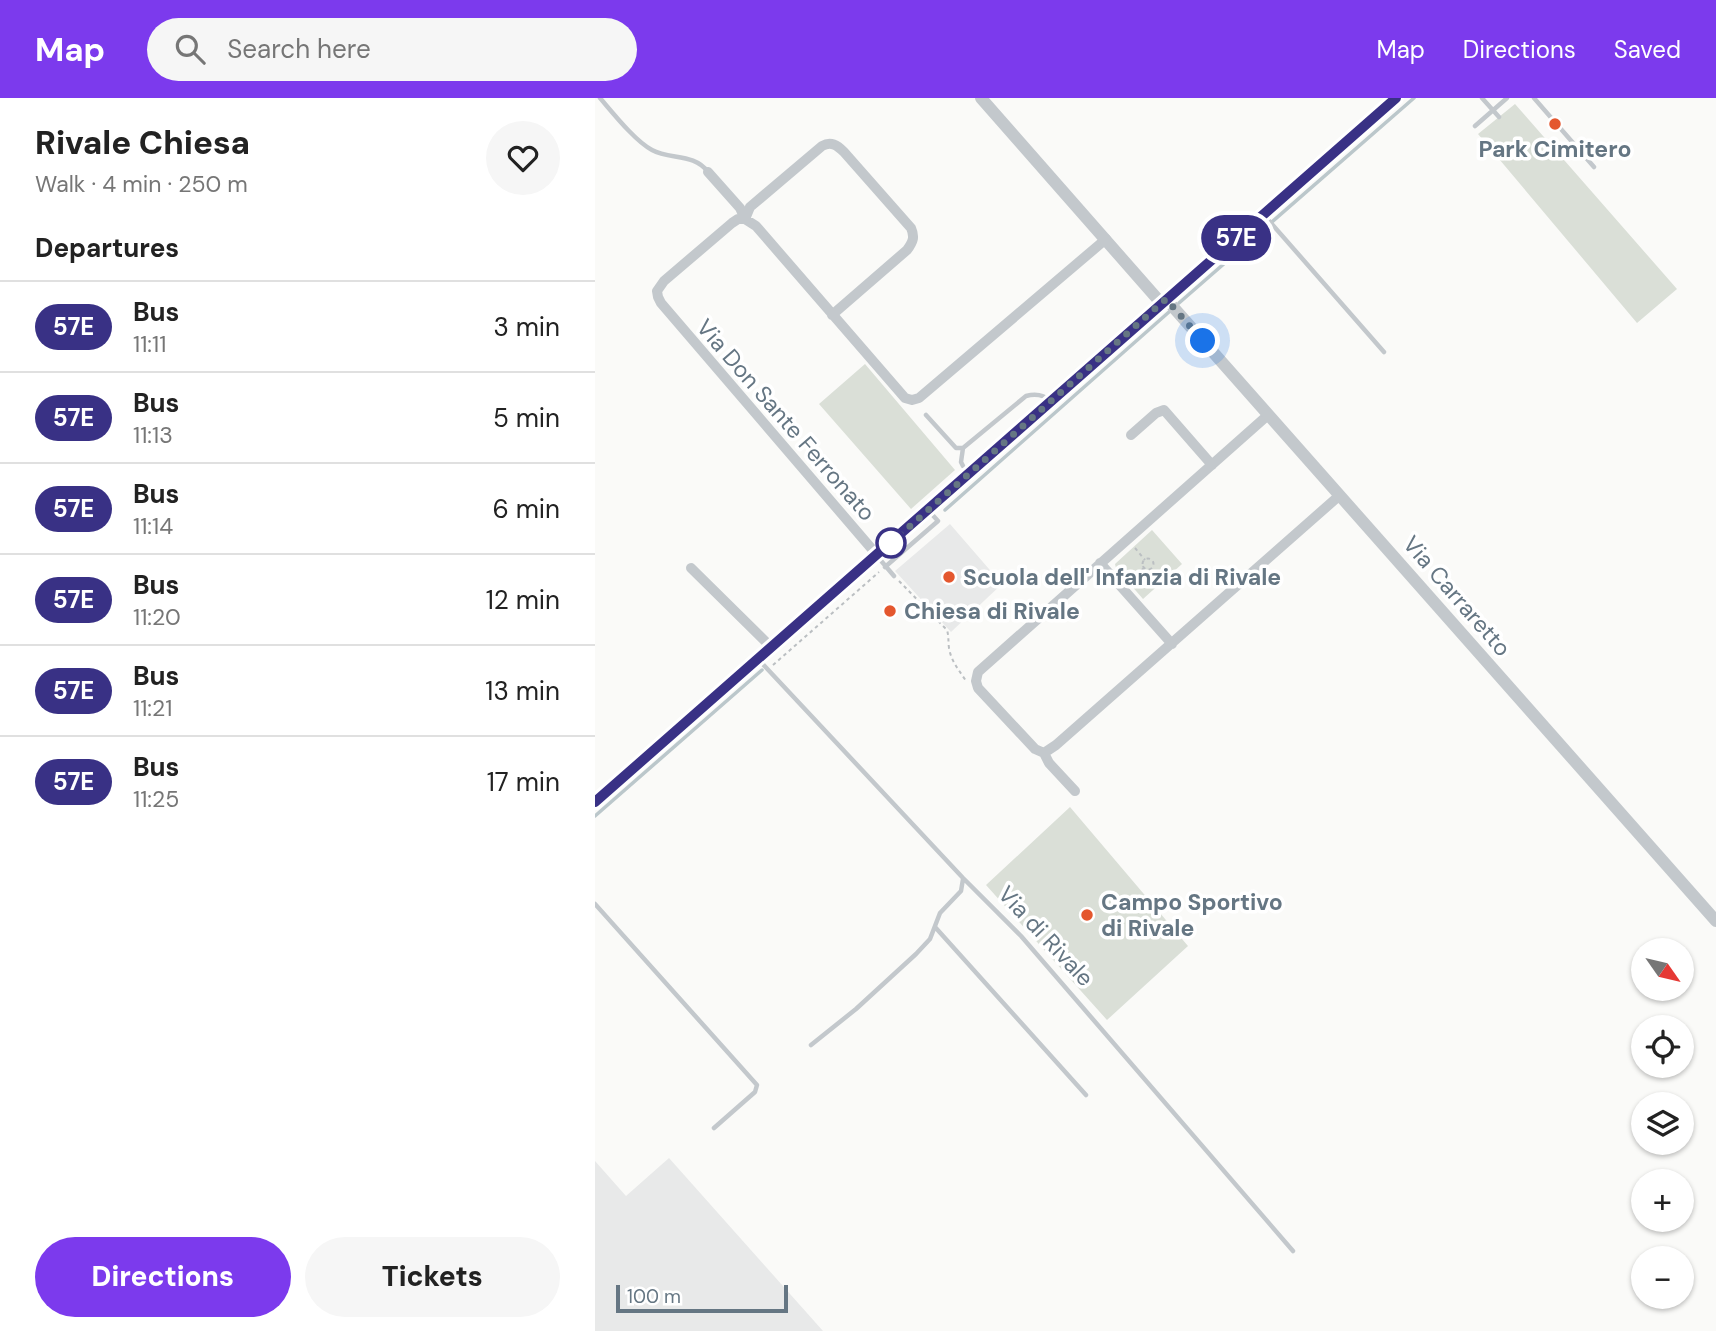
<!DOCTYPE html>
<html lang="en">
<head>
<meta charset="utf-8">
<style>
  body { margin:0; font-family:"DM Sans",sans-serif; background:#f6f6f6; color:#222; height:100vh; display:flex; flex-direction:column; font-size:26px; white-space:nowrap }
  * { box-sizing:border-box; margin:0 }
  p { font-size:23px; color:#767676 }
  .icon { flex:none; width:38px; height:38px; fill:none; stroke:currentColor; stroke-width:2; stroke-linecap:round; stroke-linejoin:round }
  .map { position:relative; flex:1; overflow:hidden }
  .side { display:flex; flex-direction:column; background:#fff; width:595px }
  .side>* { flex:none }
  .badge { padding:0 14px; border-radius:23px; font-size:24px; line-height:46px }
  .needle { width:46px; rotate:124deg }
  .controls { position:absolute; left:1036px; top:840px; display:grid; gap:14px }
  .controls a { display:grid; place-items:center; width:63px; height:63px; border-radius:50%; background:#fff; box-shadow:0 2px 5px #0004; font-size:35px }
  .scale { position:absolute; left:21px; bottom:18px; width:172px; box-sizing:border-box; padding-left:7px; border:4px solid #657683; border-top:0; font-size:19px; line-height:24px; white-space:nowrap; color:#657683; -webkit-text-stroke:5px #fff; paint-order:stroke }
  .you { position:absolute; width:35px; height:35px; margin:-18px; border:5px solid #fff; border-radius:50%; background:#1a73e8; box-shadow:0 0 0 10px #1a73e833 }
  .map>.badge { position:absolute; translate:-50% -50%; box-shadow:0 0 0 4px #fff }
  h2 { padding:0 35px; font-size:26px; line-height:63px }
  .round { display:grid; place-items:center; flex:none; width:74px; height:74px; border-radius:37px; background:#f6f6f6 }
  .head { display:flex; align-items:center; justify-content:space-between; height:119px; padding:0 35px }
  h1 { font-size:33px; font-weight:800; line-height:52px }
  .cta { display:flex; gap:14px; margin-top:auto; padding:14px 35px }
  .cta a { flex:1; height:80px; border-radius:42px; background:#7c3aed; color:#fff; font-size:28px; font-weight:800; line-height:80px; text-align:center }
  .cta a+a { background:#f6f6f6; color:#222 }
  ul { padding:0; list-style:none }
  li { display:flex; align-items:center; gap:21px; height:91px; padding:0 35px; border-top:2px solid #e0e0e0 }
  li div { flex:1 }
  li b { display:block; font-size:26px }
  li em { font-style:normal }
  li .badge { min-width:77px; font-weight:700; text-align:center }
  header { display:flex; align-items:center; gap:42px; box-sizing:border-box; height:98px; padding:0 35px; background:#7c3aed; color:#fff }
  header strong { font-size:33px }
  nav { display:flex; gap:38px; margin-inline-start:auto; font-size:24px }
  .search { width:490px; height:63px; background:#f6f6f6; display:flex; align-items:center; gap:18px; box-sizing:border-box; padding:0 24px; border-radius:38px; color:#767676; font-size:26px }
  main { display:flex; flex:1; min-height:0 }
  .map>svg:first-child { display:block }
  .built { fill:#e8e9e9 }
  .green { fill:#dadfd7 }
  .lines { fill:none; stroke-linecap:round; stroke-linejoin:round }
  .stream { stroke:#bbc7cb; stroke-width:3.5 }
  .path { stroke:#bbbfc2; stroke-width:2; stroke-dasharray:3.5 3.5; stroke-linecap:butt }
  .service { stroke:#c3c8cc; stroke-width:4.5 }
  .minor { stroke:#c3c8cc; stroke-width:10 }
  .tertiary { stroke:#c3c8cc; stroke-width:12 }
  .line-casing { stroke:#fff; stroke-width:16 }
  .line { stroke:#393185; stroke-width:10 }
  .walk { stroke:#657683; stroke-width:7; stroke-dasharray:0 12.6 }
  .poi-dot { fill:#e4572e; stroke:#fff; stroke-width:2.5 }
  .stop-dot { fill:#fff; stroke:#393185; stroke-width:3.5 }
  .labels { text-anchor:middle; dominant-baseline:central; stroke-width:7; stroke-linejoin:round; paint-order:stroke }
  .poi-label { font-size:23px; font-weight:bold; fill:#657683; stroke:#fff; text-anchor:start }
  .street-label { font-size:23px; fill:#657683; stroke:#fff }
</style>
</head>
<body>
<header>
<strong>Map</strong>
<div class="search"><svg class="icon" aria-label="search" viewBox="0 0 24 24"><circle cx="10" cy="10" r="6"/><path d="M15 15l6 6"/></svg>Search here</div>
<nav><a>Map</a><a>Directions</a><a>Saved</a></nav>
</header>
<main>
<section class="side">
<div class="head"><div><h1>Rivale Chiesa</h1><p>Walk · 4 min · 250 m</p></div><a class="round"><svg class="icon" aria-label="heart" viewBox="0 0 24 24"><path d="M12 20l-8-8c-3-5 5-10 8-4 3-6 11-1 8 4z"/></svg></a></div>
<h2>Departures</h2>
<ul>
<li><span class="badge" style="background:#393185;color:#fff">57E</span><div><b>Bus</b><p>11:11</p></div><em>3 min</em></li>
<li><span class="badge" style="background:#393185;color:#fff">57E</span><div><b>Bus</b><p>11:13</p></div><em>5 min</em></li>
<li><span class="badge" style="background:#393185;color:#fff">57E</span><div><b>Bus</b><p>11:14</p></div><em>6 min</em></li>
<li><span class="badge" style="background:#393185;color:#fff">57E</span><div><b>Bus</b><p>11:20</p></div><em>12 min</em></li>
<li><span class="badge" style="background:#393185;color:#fff">57E</span><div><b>Bus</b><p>11:21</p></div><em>13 min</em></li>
<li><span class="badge" style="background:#393185;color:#fff">57E</span><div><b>Bus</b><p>11:25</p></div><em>17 min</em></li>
</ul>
<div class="cta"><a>Directions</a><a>Tickets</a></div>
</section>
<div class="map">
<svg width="1121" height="1233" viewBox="0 0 1121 1233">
  <rect width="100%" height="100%" fill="#fafaf8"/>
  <!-- built -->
  <path class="built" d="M355 426 407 486 356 534 300 473Z
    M74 1060 228 1233H0V1063L31 1098Z"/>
  <!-- green -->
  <path class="green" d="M920 6 1082 191 1042 225 883 36Z
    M270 266 360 372 316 411 224 306Z
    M557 432 587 466 548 501 521 470 520 466Z
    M475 709 593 848 512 922 391 787Z"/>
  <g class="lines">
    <!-- stream -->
    <path class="stream" d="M584 205 819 0
      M350 412 574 214
      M0 718 167 572"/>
    <!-- path -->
    <path class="path" d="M540 450 550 462
      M547.5 466a5.5 5.5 0 1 1 11 0a5.5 5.5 0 1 1-11 0Z
      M535 482 549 470
      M304 483 352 532C354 539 353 543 354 550 356 563 364 572 371 583
      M178 567 284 474"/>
    <!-- service -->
    <path class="service" d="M5 0C18 15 40 43 57 52 75 62 99 55 113 74
      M887 0 904 19
      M939 0 999 69
      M880 28 912 0
      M669 117 789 254
      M331 317 361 350H368
      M368 368 366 364 368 350 431 298C439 296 448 296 455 303
      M282 458 299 478
      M290 469 343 423 334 413
      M164 562 368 780 426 838 698 1153
      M0 806 162 987 160 994 119 1030
      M340 829 491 997
      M216 947 261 911 321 856 335 841 345 815 366 793 368 781"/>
    <!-- minor -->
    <path class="minor" d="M113 74 145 110 150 121 161 128 310 300 317 302 324 300 511 141
      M237 217 312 152C318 144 320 139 316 130L249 54C242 47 236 43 227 48L155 109 150 121H143L137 125 69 183 62 193 63 199 66 205 282 457
      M536 337 561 315 569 312 617 367
      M505 465 577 546
      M96 470 176 549
      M449 655 461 647 745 397
      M480 693 454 665 449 655 440 651 383 590 381 583 383 574 673 317"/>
    <!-- tertiary -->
    <path class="tertiary" d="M386 0 566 205
      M571 201 1121 823
      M0 704 801 0"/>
  </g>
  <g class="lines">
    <defs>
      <path id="line" d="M0 704 801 0"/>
    </defs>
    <!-- line casing -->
    <use href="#line" class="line-casing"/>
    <!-- line -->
    <use href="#line" class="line"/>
    <!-- walk -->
    <path class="walk" d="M296 445 571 201 608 243"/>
  </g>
  <!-- markers -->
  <g class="poi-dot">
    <circle cx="960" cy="26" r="7"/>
    <circle cx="354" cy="479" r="7"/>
    <circle cx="295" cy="513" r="7"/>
    <circle cx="492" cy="817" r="7"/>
  </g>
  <circle class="stop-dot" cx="296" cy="445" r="14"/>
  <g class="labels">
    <!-- poi labels -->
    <g class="poi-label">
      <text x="960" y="51" text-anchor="middle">Park Cimitero</text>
      <text x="368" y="479">Scuola dell' Infanzia di Rivale</text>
      <text x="309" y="513">Chiesa di Rivale</text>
      <text x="506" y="804">Campo Sportivo<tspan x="506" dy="26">di Rivale</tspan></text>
    </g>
    <!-- street labels -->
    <g class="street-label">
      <text transform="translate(191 322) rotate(49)">Via Don Sante Ferronato</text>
      <text transform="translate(862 498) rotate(49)">Via Carraretto</text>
      <text transform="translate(451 838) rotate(47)">Via di Rivale</text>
    </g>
  </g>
</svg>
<div class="controls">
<a><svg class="needle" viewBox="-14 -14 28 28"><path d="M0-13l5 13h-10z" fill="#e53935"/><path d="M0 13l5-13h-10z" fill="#767676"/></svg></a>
<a><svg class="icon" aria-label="locate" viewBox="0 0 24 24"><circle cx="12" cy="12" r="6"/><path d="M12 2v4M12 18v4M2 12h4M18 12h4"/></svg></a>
<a><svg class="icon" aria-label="layers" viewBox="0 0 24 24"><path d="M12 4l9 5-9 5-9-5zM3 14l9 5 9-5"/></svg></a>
<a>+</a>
<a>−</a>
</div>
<div class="scale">100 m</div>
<div class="you" style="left:608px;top:243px"></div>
<b class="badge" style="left:641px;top:140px;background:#393185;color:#fff">57E</b>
</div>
</main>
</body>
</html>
